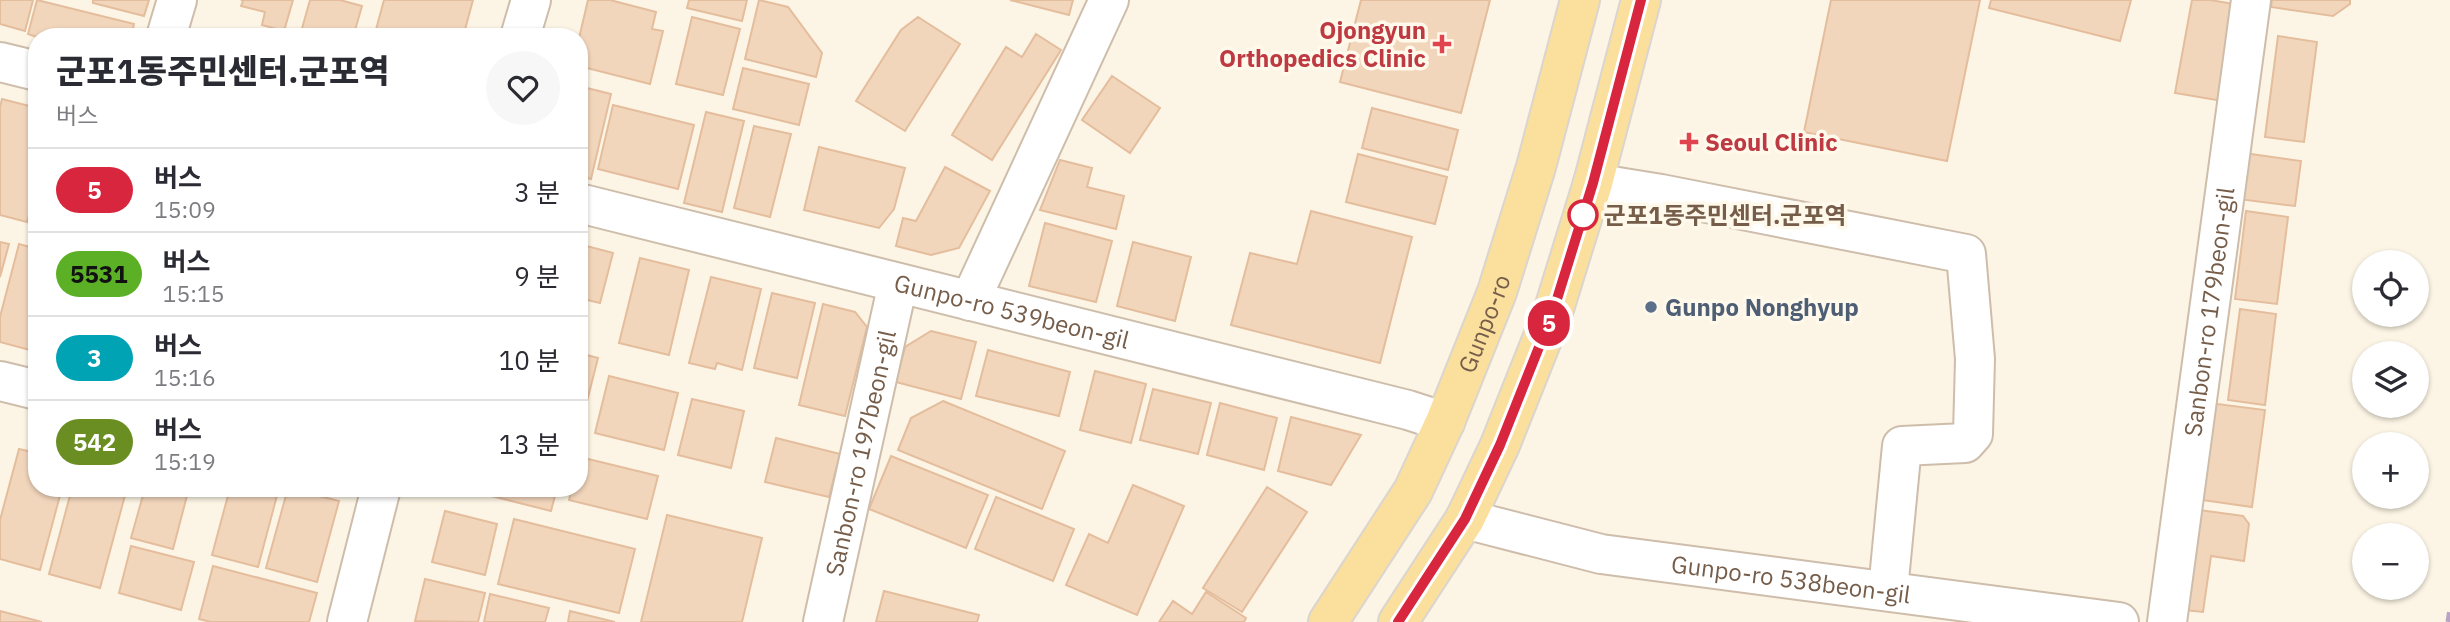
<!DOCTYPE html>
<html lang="ko">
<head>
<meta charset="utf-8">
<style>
  body { margin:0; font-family:"IBM Plex Sans","Noto Sans KR",sans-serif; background:#f7f7f7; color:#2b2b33; height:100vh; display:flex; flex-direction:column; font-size:26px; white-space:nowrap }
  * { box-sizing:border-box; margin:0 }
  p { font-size:23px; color:#7c7c81 }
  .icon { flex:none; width:38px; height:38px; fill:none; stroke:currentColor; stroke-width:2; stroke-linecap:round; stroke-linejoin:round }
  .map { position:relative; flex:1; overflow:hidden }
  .drawer { position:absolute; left:28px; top:28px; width:560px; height:469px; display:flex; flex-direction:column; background:#fff; border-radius:28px; box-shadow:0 2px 5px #0004 }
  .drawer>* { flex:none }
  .badge { padding:0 14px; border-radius:23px; font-size:24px; line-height:46px }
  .controls { position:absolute; left:2352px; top:250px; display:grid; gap:14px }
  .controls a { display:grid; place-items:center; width:77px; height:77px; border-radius:50%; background:#fff; box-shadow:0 2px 5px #0004; font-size:35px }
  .map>.badge { position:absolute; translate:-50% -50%; box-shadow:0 0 0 4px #fff }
  .round { display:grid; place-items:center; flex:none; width:74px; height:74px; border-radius:37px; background:#f7f7f7 }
  .head { display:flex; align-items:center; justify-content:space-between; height:119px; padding:0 28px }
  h1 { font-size:33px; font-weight:800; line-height:52px }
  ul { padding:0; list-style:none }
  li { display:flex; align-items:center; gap:21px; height:84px; padding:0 28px; border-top:2px solid #e1e1e2 }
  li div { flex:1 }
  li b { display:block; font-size:26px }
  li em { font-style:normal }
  li .badge { min-width:77px; font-weight:700; text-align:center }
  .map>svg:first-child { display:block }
  .building { fill:#f2d6bc; stroke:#e4bd9d; stroke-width:2 }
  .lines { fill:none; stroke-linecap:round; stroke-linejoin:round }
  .minor-casing { stroke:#cebdab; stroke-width:42 }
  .major-casing { stroke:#dbd5d0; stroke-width:42 }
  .minor { stroke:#fff; stroke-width:38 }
  .major { stroke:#fadf9d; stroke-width:38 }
  .rail { stroke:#b8a3c6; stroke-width:5; stroke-dasharray:10 7; stroke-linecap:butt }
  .line-casing { stroke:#fff; stroke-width:16 }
  .line { stroke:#d7263d; stroke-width:10 }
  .health-dot { fill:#e0444e; stroke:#fff9eb; stroke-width:2.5 }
  .stop-dot { fill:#fff; stroke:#d7263d; stroke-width:3.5 }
  .service-dot { fill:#5c6f8a; stroke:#fff9eb; stroke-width:2.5 }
  .labels { text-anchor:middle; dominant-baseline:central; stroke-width:7; stroke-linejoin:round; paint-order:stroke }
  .health-label { font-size:24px; font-weight:bold; fill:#be3a42; stroke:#fff9eb; text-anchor:end }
  .stop-label { font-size:24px; font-weight:bold; fill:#755d4a; stroke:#fff9eb; text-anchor:start }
  .service-label { font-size:24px; font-weight:bold; fill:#4e5e75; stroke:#fff9eb; text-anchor:start }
  .street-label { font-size:24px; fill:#755d4a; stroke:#fff9eb }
</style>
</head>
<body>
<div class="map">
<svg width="2450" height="622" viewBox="0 0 2450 622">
  <rect width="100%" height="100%" fill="#fcf5e5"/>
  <!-- building -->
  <path class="building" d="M0 0H33L25 31 0 24Z
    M37 0 134 24 131 37H37L28 34Z
    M93 0H149L144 16 93 3Z
    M241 0H293L284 31 262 25 265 12 241 6 243 1Z
    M310 0H340L362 6 353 37H321L301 32Z
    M384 0H473L463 37H374Z
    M588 0H610L656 12 652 29 663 31 650 84 579 66V38Z
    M689 0H747L742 21 687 8Z
    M759 0 788 7 822 53 816 77 745 59Z
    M1010 0H1073L1069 15Z
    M1361 0H1490L1461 113 1340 82Z
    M1831 0H1980L1947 161 1804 132Z
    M1991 0H2131L2120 41 1989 8Z
    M2192 0H2210L2246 6 2229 102 2175 93Z
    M2272 0H2350V4L2333 16 2271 7Z
    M692 17 740 29 723 95 676 84Z
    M918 17 960 44 905 131 856 101 901 30Z
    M1036 34 1061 50 992 160 952 135 1006 47 1022 57Z
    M2278 36 2317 42 2304 142 2265 137Z
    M743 68 809 84 799 125 733 109Z
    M1112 76 1160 108 1130 153 1082 120Z
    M579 86 611 94 591 179 579 176Z
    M2 99 37 108V186L27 222 0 215V107Z
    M613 105 694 125 678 189 598 169Z
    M1372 108 1458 130 1448 170 1362 148Z
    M706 112 744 121 722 212 684 203Z
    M754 126 791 134 770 217 734 208Z
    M819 147 905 168 894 209 879 228 804 210Z
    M2244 153 2301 161 2295 206 2238 199Z
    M1358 154 1447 177 1435 224 1346 202Z
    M1060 160 1092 168 1087 187 1124 196 1116 229 1040 210Z
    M945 167 990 191 959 248 931 255 896 246 903 218 916 221Z
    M1311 211 1412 237 1380 363 1231 325 1250 253 1297 264Z
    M2246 211 2288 217 2277 304 2235 299Z
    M1045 223 1112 241 1096 302 1029 286Z
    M0 242 9 244 0 277Z
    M1133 242 1191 257 1175 321 1117 306Z
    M19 244 37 249V352L0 342V317Z
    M579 244 613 253 600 303 579 298Z
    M640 258 689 270 669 355 619 343Z
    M711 277 761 289 742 370 717 363 715 369 689 363Z
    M772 293 815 303 797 378 754 368Z
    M823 304 855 312 867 327 845 416 799 405Z
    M2240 309 2276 314 2265 405 2228 400Z
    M931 331 976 342 961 399 896 382 905 347Z
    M988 350 1070 372 1059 416 976 396Z
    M579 353 598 358 581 425H579Z
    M1095 371 1146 384 1131 443 1080 430Z
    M609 376 678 393 664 450 595 433Z
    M1153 389 1211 403 1198 454 1140 440Z
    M692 399 744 411 731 468 678 455Z
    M943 401 1065 451 1042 509 898 450 911 418Z
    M2201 402 2265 410 2252 507 2188 498Z
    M1220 403 1277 418 1264 470 1207 455Z
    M1291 417 1361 435 1331 485 1278 471Z
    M776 438 840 454 829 497 765 482Z
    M19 449 37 453V488H62L40 570 0 559V520Z
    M891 456 988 495 966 548 869 509Z
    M580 457 658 476 647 519 569 500 572 488H579Z
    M1133 485 1184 506 1137 615 1066 585 1089 534 1108 543Z
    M1267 487 1307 512 1242 612 1203 588Z
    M72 488H127L100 588 49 574Z
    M145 488H189L173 549 131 538Z
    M230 488H279L258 567 212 555Z
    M288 488 339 501 317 582 266 568Z
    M460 488H557L551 511Z
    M996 497 1074 529 1053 581 975 549Z
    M2199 510 2243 516 2249 524 2244 561 2211 556 2203 612 2185 610Z
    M445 511 497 524 485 575 432 562Z
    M667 515 762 538 742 622H641Z
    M514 519 635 549 619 613 498 584Z
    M131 546 194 562 181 610 119 593Z
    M213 566 317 593 309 622H211L199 619Z
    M425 579 485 593 478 622 415 621Z
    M884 591 979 615 977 622H876Z
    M1206 592 1246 618 1244 622H1159L1173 601 1192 614Z
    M490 594 549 608 545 622H484Z
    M0 611 42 622H0Z
    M570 611 615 622H568Z"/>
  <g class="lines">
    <defs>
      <g id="minor">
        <path d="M166 37 177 0"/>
        <path d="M520 37 531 0"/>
        <path d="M0 62 37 71"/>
        <path d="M1593 183 1661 194 1966 254 1975 359 1973 434 1965 443 1902 446 1888 590"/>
        <path id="s1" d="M579 203 1408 410 1445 422"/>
        <path d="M970 301 1109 0"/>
        <path d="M0 381 37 390"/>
        <path id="s2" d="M1465 519 1601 554 2119 622"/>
        <path d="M347 622 381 488"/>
        <path id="s3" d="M823 622 898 283"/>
        <path id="s4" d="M2167 622 2251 0"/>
      </g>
      <g id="major">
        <path id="s5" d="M1328 622 1413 491 1445 422 1497 292 1536 167 1580 0"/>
        <path d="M1398 622 1465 519 1500 445 1553 312 1593 183 1641 0"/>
      </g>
    </defs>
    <!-- minor casing -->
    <use href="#minor" class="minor-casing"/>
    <!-- major casing -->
    <use href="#major" class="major-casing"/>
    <!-- minor -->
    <use href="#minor" class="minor"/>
    <!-- major -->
    <use href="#major" class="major"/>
    <!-- rail -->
    <path class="rail" d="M2448 622 2450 609"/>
  </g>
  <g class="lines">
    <defs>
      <path id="line" d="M1398 622 1465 519 1500 445 1553 312 1593 183 1641 0"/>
    </defs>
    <!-- line casing -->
    <use href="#line" class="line-casing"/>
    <!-- line -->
    <use href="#line" class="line"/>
  </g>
  <!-- markers -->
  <g class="health-dot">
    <path d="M1438.5 33.5h7v7h7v7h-7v7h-7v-7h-7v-7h7z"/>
    <path d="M1685.5 131.5h7v7h7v7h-7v7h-7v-7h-7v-7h7z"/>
  </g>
  <circle class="stop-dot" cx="1583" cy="215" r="14"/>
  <circle class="service-dot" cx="1651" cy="307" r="7"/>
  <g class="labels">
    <!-- health labels -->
    <g class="health-label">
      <text x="1426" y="30">Ojongyun<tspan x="1426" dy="28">Orthopedics Clinic</tspan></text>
      <text x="1705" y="142" text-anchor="start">Seoul Clinic</text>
    </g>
    <!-- stop labels -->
    <g class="stop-label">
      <text x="1604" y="215">군포1동주민센터.군포역</text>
    </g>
    <!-- service labels -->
    <g class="service-label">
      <text x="1665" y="307">Gunpo Nonghyup</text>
    </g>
    <!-- street labels -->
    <g class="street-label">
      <text stroke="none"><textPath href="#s1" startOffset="446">Gunpo-ro 539beon-gil</textPath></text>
      <text stroke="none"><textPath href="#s4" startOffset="313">Sanbon-ro 179beon-gil</textPath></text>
      <text stroke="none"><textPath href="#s5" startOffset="338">Gunpo-ro</textPath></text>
      <text stroke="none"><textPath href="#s3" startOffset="173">Sanbon-ro 197beon-gil</textPath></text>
      <text stroke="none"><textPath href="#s2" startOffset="332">Gunpo-ro 538beon-gil</textPath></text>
    </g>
  </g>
</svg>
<div class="controls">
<a><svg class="icon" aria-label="locate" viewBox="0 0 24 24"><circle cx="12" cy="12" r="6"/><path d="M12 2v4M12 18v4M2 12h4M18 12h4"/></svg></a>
<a><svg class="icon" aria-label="layers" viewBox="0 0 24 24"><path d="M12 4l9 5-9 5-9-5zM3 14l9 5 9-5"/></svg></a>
<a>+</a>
<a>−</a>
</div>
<b class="badge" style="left:1549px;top:323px;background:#d7263d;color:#fff">5</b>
<section class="drawer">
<div class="head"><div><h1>군포1동주민센터.군포역</h1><p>버스</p></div><a class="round"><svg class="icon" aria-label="heart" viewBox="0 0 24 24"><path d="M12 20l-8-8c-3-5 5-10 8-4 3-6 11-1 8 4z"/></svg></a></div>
<ul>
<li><span class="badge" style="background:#d7263d;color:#fff">5</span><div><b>버스</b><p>15:09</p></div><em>3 분</em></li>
<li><span class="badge" style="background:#5bb025;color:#111">5531</span><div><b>버스</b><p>15:15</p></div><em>9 분</em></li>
<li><span class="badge" style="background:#00a3b4;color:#fff">3</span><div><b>버스</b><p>15:16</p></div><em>10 분</em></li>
<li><span class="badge" style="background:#6b8e23;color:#fff">542</span><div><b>버스</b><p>15:19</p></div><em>13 분</em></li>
</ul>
</section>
</div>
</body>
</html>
